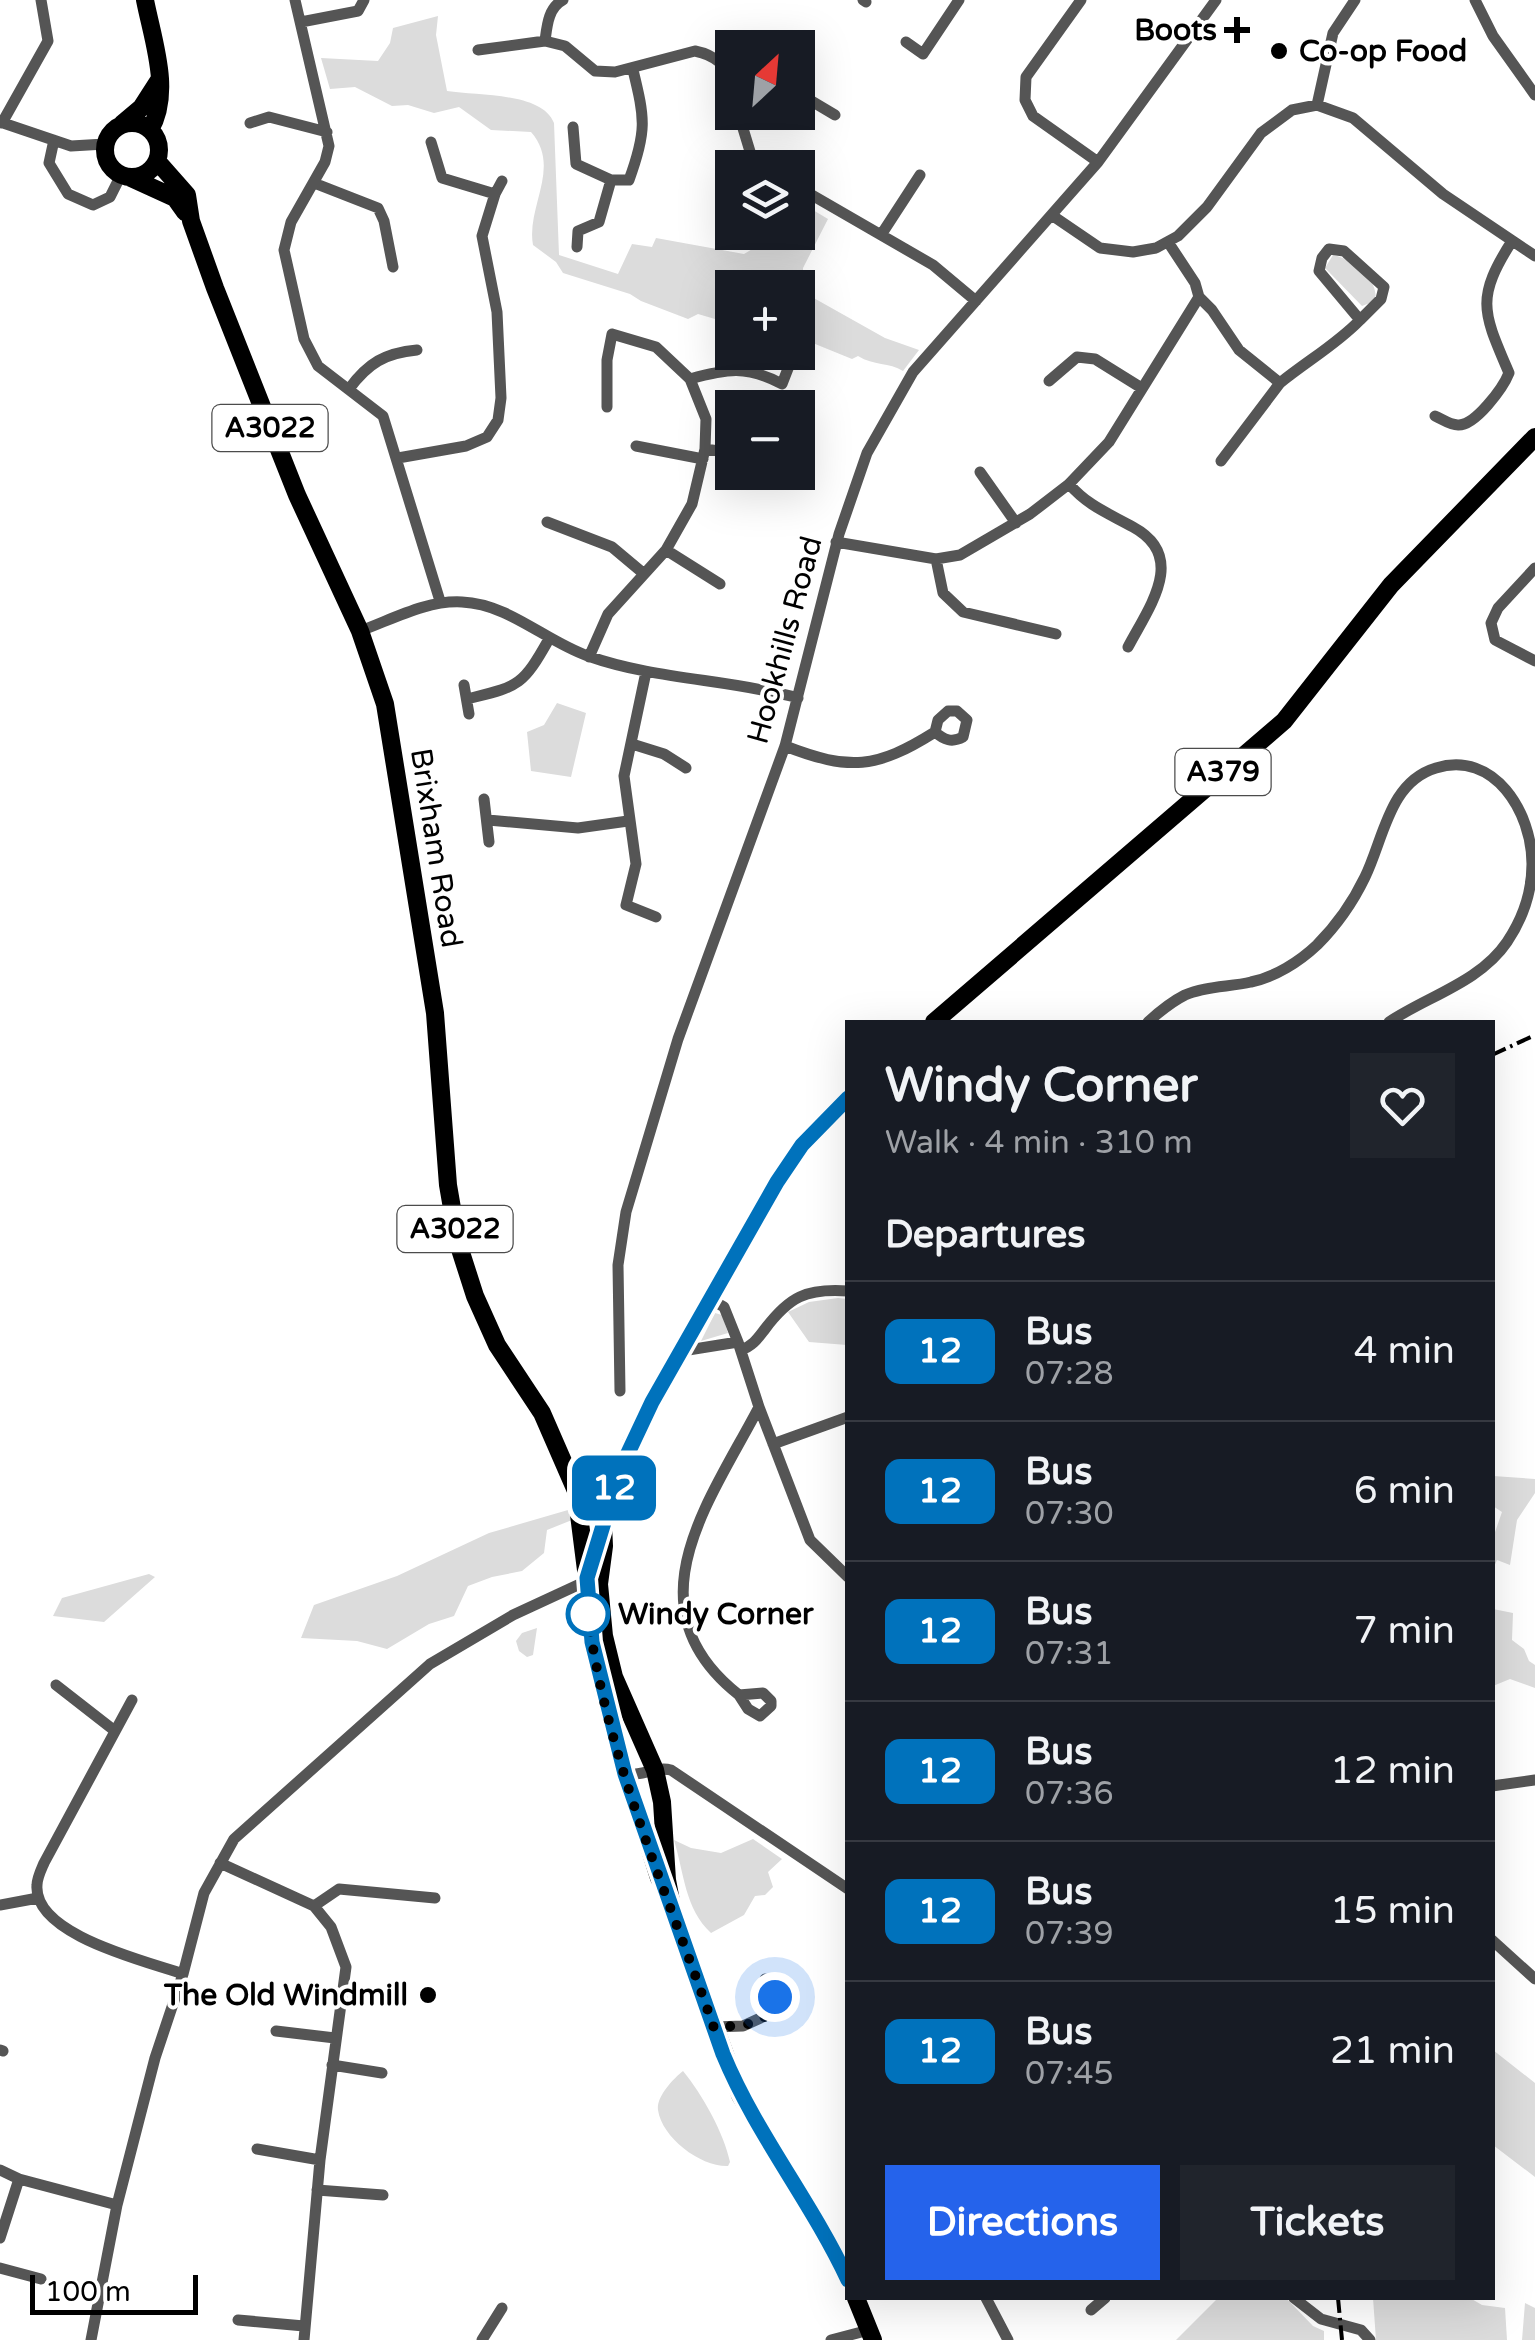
<!DOCTYPE html>
<html lang="en">
<head>
<meta charset="utf-8">
<style>
  body { margin:0; font-family:"Varela Round",sans-serif; background:#20242c; color:#f1f3f6; height:100vh; display:flex; flex-direction:column; font-size:38px; white-space:nowrap }
  * { box-sizing:border-box; margin:0 }
  p { font-size:32px; color:#9ea1a6 }
  .icon { flex:none; width:55px; height:55px; fill:none; stroke:currentColor; stroke-width:2; stroke-linecap:round; stroke-linejoin:round }
  .map { position:relative; flex:1; overflow:hidden }
  .sheet { position:absolute; left:845px; top:1020px; width:650px; height:1280px; display:flex; flex-direction:column; background:#171b24; border-radius:0px; box-shadow:0 10px 40px #0002 }
  .sheet>* { flex:none }
  .badge { padding:0 20px; border-radius:15px; font-size:35px; line-height:65px }
  .needle { width:65px; rotate:26deg }
  .tools { position:absolute; left:715px; top:30px; display:grid; gap:20px }
  .tools a { display:grid; place-items:center; width:100px; height:100px; border-radius:0px; background:#171b24; box-shadow:0 10px 40px #0002; font-size:50px }
  .scale { position:absolute; left:30px; bottom:25px; width:168px; box-sizing:border-box; padding-left:10px; border:5px solid #000; border-top:0; font-size:28px; line-height:35px; white-space:nowrap; color:#000; -webkit-text-stroke:8px #fff; paint-order:stroke }
  .you { position:absolute; width:50px; height:50px; margin:-25px; border:8px solid #fff; border-radius:50%; background:#1a73e8; box-shadow:0 0 0 15px #1a73e833 }
  .map>.badge { position:absolute; translate:-50% -50%; box-shadow:0 0 0 5px #fff }
  h2 { padding:0 40px; font-size:38px; line-height:90px }
  .round { display:grid; place-items:center; flex:none; width:105px; height:105px; border-radius:0px; background:#20242c }
  .summary { display:flex; align-items:center; justify-content:space-between; height:170px; padding:0 40px }
  h1 { font-size:48px; font-weight:700; line-height:75px }
  .cta { display:flex; gap:20px; margin-top:auto; padding:20px 40px }
  .cta a { flex:1; height:115px; border-radius:0px; background:#2563eb; color:#fff; font-size:40px; font-weight:700; line-height:115px; text-align:center }
  .cta a+a { background:#20242c; color:#f1f3f6 }
  ul { padding:0; list-style:none }
  li { display:flex; align-items:center; gap:30px; height:140px; padding:0 40px; border-top:2px solid #363941 }
  li div { flex:1 }
  li b { display:block; font-size:38px }
  li em { font-style:normal }
  li .badge { min-width:110px; font-weight:700; text-align:center }
  .map>svg:first-child { display:block }
  .green { fill:#dcdcdc }
  .lines { fill:none; stroke-linecap:round; stroke-linejoin:round }
  .minor { stroke:#555; stroke-width:11 }
  .primary { stroke:#000; stroke-width:18 }
  .rail { stroke:#000; stroke-width:4; stroke-dasharray:15 5 2.5 5; stroke-linecap:butt }
  .line-casing { stroke:#fff; stroke-width:22 }
  .line { stroke:#0072bc; stroke-width:15 }
  .walk { stroke:#000; stroke-width:10; stroke-dasharray:0 18 }
  .poi-dot { fill:#000; stroke:#fff; stroke-width:4 }
  .stop-dot { fill:#fff; stroke:#0072bc; stroke-width:5 }
  .labels { text-anchor:middle; dominant-baseline:central; stroke-width:8; stroke-linejoin:round; paint-order:stroke }
  .shield { fill:#fff; stroke:#4c4c4c; stroke-width:2.5 }
  .shield-label { font-size:28px; font-weight:bold; fill:#000 }
  .poi-label { font-size:30px; font-weight:bold; fill:#000; stroke:#fff; text-anchor:end }
  .street-label { font-size:30px; fill:#000; stroke:#fff }
  .stop-label { font-size:30px; font-weight:bold; fill:#000; stroke:#fff; text-anchor:start }
</style>
</head>
<body>
<div class="map">
<svg width="1535" height="2340" viewBox="0 0 1535 2340">
  <rect width="100%" height="100%" fill="#fff"/>
  <!-- green -->
  <path class="green" d="M438 16 436 35 447 91C478 96 542 92 554 123L559 255 618 274 632 244 652 247 656 238 744 254 754 248 766 233 798 232V201L828 219 803 268V292L885 338 919 350 903 371C889 362 874 366 858 356L852 359 798 337V288H732V324L698 314 688 319 641 301 630 294 563 273 556 262 533 245C526 207 562 167 531 132L491 130 459 107 434 113 408 105 392 106 355 87 330 89 321 58 378 61 390 43 393 28Z
    M1333 255C1353 259 1380 280 1375 301L1362 306 1325 268Z
    M557 703 586 713 571 777 531 771 527 732 544 725Z
    M838 1298 847 1299V1345L809 1342 788 1312 809 1302Z
    M715 1313 722 1315 728 1333 701 1341Z
    M1493 1476 1535 1479V1493L1517 1520 1510 1565 1497 1560 1493 1569V1538L1502 1512 1493 1506Z
    M568 1510 572 1520 547 1530 544 1553 522 1571 492 1577 468 1586 454 1616 429 1624 387 1649 357 1641 301 1638 314 1605 397 1576 489 1533Z
    M149 1574 155 1577 104 1622 53 1616 62 1598Z
    M1493 1609 1513 1613 1512 1640 1524 1649 1529 1661 1535 1665V1688L1510 1679 1493 1686Z
    M537 1628 533 1655 527 1657 519 1651 516 1641 522 1633Z
    M753 1839 782 1859 768 1872 773 1887 765 1895 755 1896 744 1915 711 1933C685 1909 684 1873 674 1840L691 1848 721 1853Z
    M1493 2050 1535 2083V2177L1493 2145Z
    M683 2071C702 2094 724 2133 730 2162L728 2166C701 2167 662 2138 658 2110 656 2097 673 2079 683 2071Z
    M1218 2298H1286L1313 2326 1324 2331V2340H1176Z
    M1373 2298H1470L1482 2305 1505 2308 1507 2340H1376Z
    M1525 2303 1535 2308V2340H1522Z"/>
  <g class="lines">
    <!-- minor -->
    <path class="minor" d="M295 0 329 146 325 162 291 222 284 250 304 339 318 366 383 416 440 601
      M863 0 866 2
      M1081 0 1026 77 1025 100 1033 116 1098 162
      M1475 0 1493 36 1535 95
      M301 22 358 11 364 0
      M545 41C547 26 548 8 563 0
      M906 42 923 54 959 0
      M478 50 545 41 565 46 595 71 615 72 695 51C715 55 727 65 732 85
      M798 93 835 115
      M1317 105 1333 33 1355 0
      M738 112 752 158 765 168
      M0 122 71 146 105 144
      M2 123 48 41 41 0
      M250 123 269 117 327 132
      M573 127 576 164 611 180
      M54 140 49 163 68 194 93 205 110 197 121 175
      M314 183 378 208 384 221 393 267
      M798 187 933 265 976 301
      M495 194 502 181
      M1053 216 1100 248 1133 252 1156 248 1178 236 1207 207 1261 133 1292 110 1317 105 1353 118 1443 194 1535 256
      M881 235 920 175
      M577 247 578 231 599 222 611 180H629C647 131 645 119 633 70
      M1199 297 1212 310 1239 350 1280 383C1307 361 1337 344 1360 320L1319 271 1322 258 1329 249 1344 251 1384 287 1381 299 1360 320
      M1049 381 1077 357 1095 359 1140 387
      M349 389C368 363 385 353 417 350
      M607 407V360L612 334 656 347 690 379
      M1435 416C1442 419 1450 425 1458 425 1475 426 1503 388 1509 373 1483 312 1475 299 1512 241
      M636 446 703 459
      M705 449 732 453
      M398 458 466 446 487 437 498 420 501 398 497 312 482 236 495 194 442 178 431 142
      M1221 461 1280 383
      M980 472 1016 523
      M1069 484C1088 506 1108 513 1133 527 1188 557 1149 607 1128 647
      M547 522 612 547 643 573
      M836 542 936 559 960 555 1030 514 1069 484 1109 442 1199 297 1195 283 1168 242
      M666 550 720 584
      M936 559 943 593 963 612 1056 634
      M1535 568 1498 608 1491 623 1495 640 1535 661
      M360 631C393 619 427 600 462 602 509 604 545 641 588 656 656 680 729 679 798 698
      M589 657 608 614 666 550 692 504 705 449 706 419 690 379C727 369 746 365 782 384L789 366
      M646 672 624 776 636 864 626 905 656 917
      M464 685 469 714
      M467 699C519 686 522 687 549 639
      M632 744 664 754 686 768
      M785 746C850 771 876 769 935 732L938 720 948 711H957L967 720 963 737C952 743 944 740 935 732
      M484 799 489 842
      M488 820 578 828 628 821
      M1148 1022C1159 1012 1171 1002 1185 995 1205 986 1230 987 1251 982 1275 977 1299 962 1317 945 1336 926 1353 902 1365 877 1384 838 1389 782 1436 768 1494 750 1532 812 1532 864 1532 892 1523 918 1507 942 1480 982 1428 996 1389 1022
      M710 1299 724 1307 738 1342
      M741 1350C753 1346 758 1338 765 1329 789 1297 806 1288 848 1291
      M682 1351 738 1342 759 1407 810 1540 848 1577
      M620 1391 618 1265 626 1212 678 1039 785 746 839 534 867 453 913 372 1098 162 1216 0
      M773 1444 848 1417
      M56 1685 115 1731
      M739 1695 748 1709 760 1716 771 1706V1701L763 1693 739 1695C627 1607 710 1501 759 1407
      M132 1700 44 1863C41 1870 37 1878 37 1885 33 1935 146 1961 183 1974
      M625 1774C641 1777 655 1766 671 1770L848 1889
      M1492 1786 1535 1780
      M220 1863 314 1906 331 1927 346 1967 320 2160 304 2340
      M0 1905 38 1898
      M314 1906 339 1889 435 1898
      M1492 1940 1535 1979
      M714 2027 743 2026 767 2015 775 1997 765 1979
      M276 2031 335 2038
      M0 2050 3 2051
      M332 2065 382 2073
      M257 2149 320 2160
      M0 2170 19 2179 117 2205
      M317 2190 383 2195
      M0 2238 19 2179
      M0 2268 41 2279
      M986 2298 1008 2340
      M1294 2298 1321 2319 1361 2330 1370 2340
      M1091 2310 1105 2298
      M238 2320 304 2326
      M91 2340 117 2205 155 2058 183 1974 204 1893 234 1839 430 1664 513 1615 580 1584 589 1583
      M482 2340 502 2308
      M831 2340 869 2330"/>
    <!-- primary -->
    <path class="primary" d="M145 0C153 41 172 92 150 130
      M105 150a27 27 0 1 1 54 0a27 27 0 1 1-54 0Z
      M122 124 141 108 159 80
      M157 161 187 195 191 221 215 288 297 495 360 631 385 704 435 1013 448 1185 458 1243 475 1296 497 1345 542 1413 576 1491 587 1578
      M129 177 175 198 185 212
      M934 1022 1284 721 1391 585 1535 437
      M588 1574C583 1608 592 1642 599 1675 615 1744 638 1811 659 1878
      M669 1902 740 2095 819 2225 848 2280
      M673 1912 667 1880 662 1802 655 1770 614 1677 604 1636 599 1584 604 1546 603 1524 631 1443 759 1211 802 1145 848 1098
      M856 2298 873 2340"/>
    <!-- rail -->
    <path class="rail" d="M1492 1055 1535 1035
      M1338 2298 1342 2340"/>
  </g>
  <g class="lines">
    <defs>
      <path id="line" d="M848 1098 802 1145 777 1182 652 1402 620 1470 587 1578 592 1642 625 1774 723 2054C756 2134 811 2201 848 2280"/>
    </defs>
    <!-- line casing -->
    <use href="#line" class="line-casing"/>
    <!-- line -->
    <use href="#line" class="line"/>
    <!-- walk -->
    <path class="walk" d="M588 1614C606 1757 667 1892 714 2028 739 2024 770 2029 775 1997"/>
  </g>
  <!-- markers -->
  <g class="poi-dot">
    <path d="M1232 15h10v10h10v10h-10v10h-10v-10h-10v-10h10z"/>
    <circle cx="1279" cy="51" r="10"/>
    <circle cx="428" cy="1995" r="10"/>
  </g>
  <circle class="stop-dot" cx="588" cy="1614" r="20"/>
  <g class="labels">
    <!-- shield labels -->
    <g class="shield">
      <rect x="212.5" y="405" width="115" height="46" rx="8"/>
      <rect x="1175.5" y="749" width="95" height="46" rx="8"/>
      <rect x="397.5" y="1206" width="115" height="46" rx="8"/>
    </g>
    <g class="shield-label">
      <text x="270" y="428">A3022</text>
      <text x="1223" y="772">A379</text>
      <text x="455" y="1229">A3022</text>
    </g>
    <!-- poi labels -->
    <g class="poi-label">
      <text x="1217" y="30">Boots</text>
      <text x="1299" y="51" text-anchor="start">Co-op Food</text>
      <text x="408" y="1995">The Old Windmill</text>
    </g>
    <!-- street labels -->
    <g class="street-label">
      <text transform="translate(785 640) rotate(-75)">Hookhills Road</text>
      <text transform="translate(436 848) rotate(81)">Brixham Road</text>
    </g>
    <!-- stop labels -->
    <g class="stop-label">
      <text x="618" y="1614">Windy Corner</text>
    </g>
  </g>
</svg>
<div class="tools">
<a><svg class="needle" viewBox="-14 -14 28 28"><path d="M0-13l5 13h-10z" fill="#e53935"/><path d="M0 13l5-13h-10z" fill="#9ea1a6"/></svg></a>
<a><svg class="icon" aria-label="layers" viewBox="0 0 24 24"><path d="M12 4l9 5-9 5-9-5zM3 14l9 5 9-5"/></svg></a>
<a>+</a>
<a>−</a>
</div>
<div class="scale">100 m</div>
<div class="you" style="left:775px;top:1997px"></div>
<b class="badge" style="left:614px;top:1488px;background:#0072bc;color:#fff">12</b>
<section class="sheet">
<div class="summary"><div><h1>Windy Corner</h1><p>Walk · 4 min · 310 m</p></div><a class="round"><svg class="icon" aria-label="heart" viewBox="0 0 24 24"><path d="M12 20l-8-8c-3-5 5-10 8-4 3-6 11-1 8 4z"/></svg></a></div>
<h2>Departures</h2>
<ul>
<li><span class="badge" style="background:#0072bc;color:#fff">12</span><div><b>Bus</b><p>07:28</p></div><em>4 min</em></li>
<li><span class="badge" style="background:#0072bc;color:#fff">12</span><div><b>Bus</b><p>07:30</p></div><em>6 min</em></li>
<li><span class="badge" style="background:#0072bc;color:#fff">12</span><div><b>Bus</b><p>07:31</p></div><em>7 min</em></li>
<li><span class="badge" style="background:#0072bc;color:#fff">12</span><div><b>Bus</b><p>07:36</p></div><em>12 min</em></li>
<li><span class="badge" style="background:#0072bc;color:#fff">12</span><div><b>Bus</b><p>07:39</p></div><em>15 min</em></li>
<li><span class="badge" style="background:#0072bc;color:#fff">12</span><div><b>Bus</b><p>07:45</p></div><em>21 min</em></li>
</ul>
<div class="cta"><a>Directions</a><a>Tickets</a></div>
</section>
</div>
</body>
</html>
